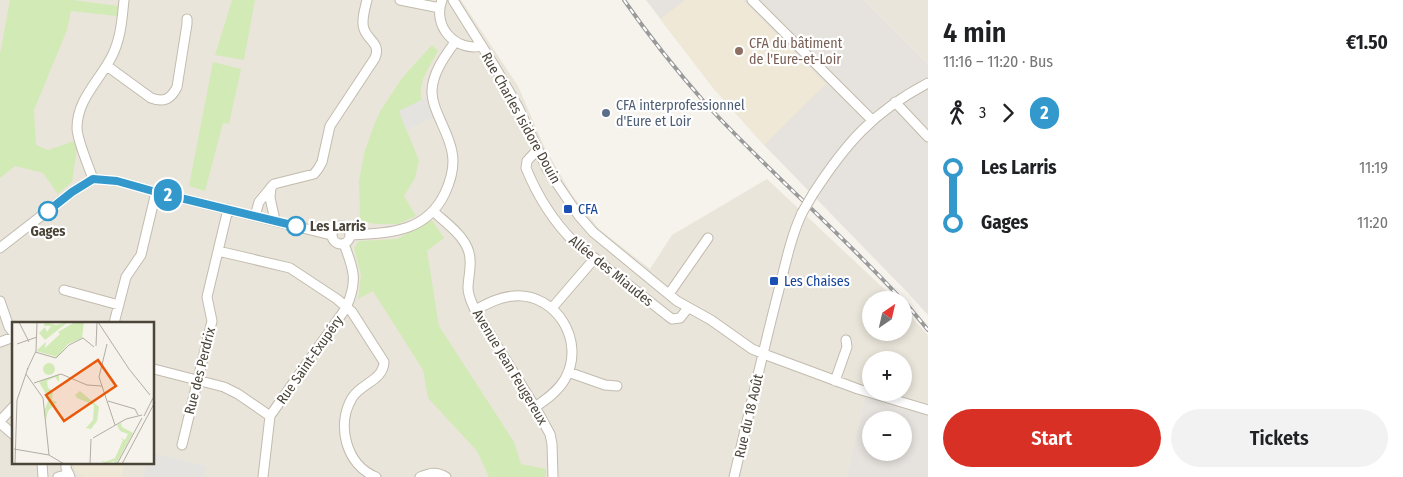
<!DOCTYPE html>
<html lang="en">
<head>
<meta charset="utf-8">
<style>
  body { margin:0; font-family:"Fira Sans Condensed",sans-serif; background:#f2f2f2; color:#202124; height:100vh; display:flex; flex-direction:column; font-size:19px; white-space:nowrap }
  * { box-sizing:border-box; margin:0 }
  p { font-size:16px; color:#757577 }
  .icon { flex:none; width:28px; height:28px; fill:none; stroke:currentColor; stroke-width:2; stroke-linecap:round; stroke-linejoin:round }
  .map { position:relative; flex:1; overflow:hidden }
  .drawer { display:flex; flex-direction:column; background:#fff; width:475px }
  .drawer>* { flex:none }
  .badge { padding:0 10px; border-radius:16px; font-size:18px; line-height:32px }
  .needle { width:32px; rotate:34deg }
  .tools { position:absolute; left:862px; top:291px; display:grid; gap:10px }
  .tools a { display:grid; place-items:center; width:50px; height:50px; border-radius:50%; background:#fff; box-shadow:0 2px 8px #0003; font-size:25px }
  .map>.badge { position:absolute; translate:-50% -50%; box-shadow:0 0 0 2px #fff }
  .legs { display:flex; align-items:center; gap:8px; height:55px; padding:0 15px; font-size:16px }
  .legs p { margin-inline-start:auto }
  .overview { display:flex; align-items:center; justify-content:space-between; height:85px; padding:0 15px }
  h1 { font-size:28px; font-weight:600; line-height:38px }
  .action { display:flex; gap:10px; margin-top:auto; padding:10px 15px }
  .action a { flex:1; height:58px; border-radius:30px; background:#d93025; color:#fff; font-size:20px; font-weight:600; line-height:58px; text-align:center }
  .action a+a { background:#f2f2f2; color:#202124 }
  ul { padding:0 15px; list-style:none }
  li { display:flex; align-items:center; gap:18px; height:55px; font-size:19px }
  li i { display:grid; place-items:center; width:8px; height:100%; margin:0 6px; background:currentColor }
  li i::after { content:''; width:12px; height:12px; margin:-6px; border:4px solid; border-radius:50%; background:#fff }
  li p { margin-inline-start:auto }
  li:first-child i { background:linear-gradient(#0000 50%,currentColor 0) }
  li:last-child i { background:linear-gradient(currentColor 50%,#0000 0) }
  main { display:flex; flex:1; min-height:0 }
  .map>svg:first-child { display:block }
  .residential { fill:#eae5da; fill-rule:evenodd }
  .industrial { fill:#e6e2dd; fill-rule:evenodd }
  .education { fill:#efe8d6 }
  .green { fill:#d2eab5 }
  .parking { fill:#e5e3e0 }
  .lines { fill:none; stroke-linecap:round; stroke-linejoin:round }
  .minor-casing { stroke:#c2bbae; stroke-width:11 }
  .minor { stroke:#fff; stroke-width:9 }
  .rail-casing { stroke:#9a9a9a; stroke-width:4 }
  .rail { stroke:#fff; stroke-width:2; stroke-dasharray:5.5; stroke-linecap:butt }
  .minor-bridge-casing { stroke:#c2bbae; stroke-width:11; stroke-linecap:butt }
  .minor-bridge { stroke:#fff; stroke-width:9 }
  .line-1-casing { stroke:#fff; stroke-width:11 }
  .line-1 { stroke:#39c; stroke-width:8 }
  .education-dot { fill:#8d6e63; stroke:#fff; stroke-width:2 }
  .service-dot { fill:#5c6f8a; stroke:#fff; stroke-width:2 }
  .transit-dot { fill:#1a4fb4; stroke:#fff; stroke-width:2 }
  .stop-1-dot { fill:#fff; stroke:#39c; stroke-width:2.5 }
  .labels { text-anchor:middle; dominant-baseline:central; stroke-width:4.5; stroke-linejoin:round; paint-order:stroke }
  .education-label { font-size:14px; fill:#785e54; stroke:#fff; text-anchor:start }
  .service-label { font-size:14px; fill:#4e5e75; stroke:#fff; text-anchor:start }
  .street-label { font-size:14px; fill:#4b4439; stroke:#fff }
  .transit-label { font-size:14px; fill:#164399; stroke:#fff; text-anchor:start }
  .stop-label { font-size:14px; font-weight:bold; fill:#4b4439; stroke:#fff; text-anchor:start }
  .inset-road { fill:none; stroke:#b2ada4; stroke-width:1 }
  .view { fill:#e8590c; fill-opacity:0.15; stroke:#e8590c; stroke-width:2.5 }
  .inset-edge { fill:none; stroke:#4b4439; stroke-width:2.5 }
</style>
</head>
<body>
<main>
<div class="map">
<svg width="928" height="477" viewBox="0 0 928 477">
  <rect width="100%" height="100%" fill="#f6f3ec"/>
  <!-- residential -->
  <path class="residential" d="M0 0H461L518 86 544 146 572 195 599 229 650 269 672 235 767 179 896 300H871V332H904V309L928 335V415L865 397 846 477H0ZM14 323H154V463H14ZM871 360H904V392H871Z
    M864 0H928V64Z"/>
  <!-- industrial -->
  <path class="industrial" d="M646 0H864L928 64V315L907 292 764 145 714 89Z
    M865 397 928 415V477H846ZM871 420H904V452H871Z"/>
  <!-- education -->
  <path class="education" d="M685 0H743L826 84 764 145 714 89 660 19Z
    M74 463H125L121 477H84L75 470Z"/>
  <!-- green -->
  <path class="green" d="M10 0H73L118 6 117 16 71 11 67 30 34 110 36 145 48 150 74 141 77 148 72 182 58 194 43 173 15 166 0 178V54Z
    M232 0H255L244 60 215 55Z
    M432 45 438 51C431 64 416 85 422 100L399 111 419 161 415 178 404 196 416 216 398 224H376L360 221 359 181 364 154 374 125 381 110 402 78Z
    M213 62 241 69 229 124 223 123 205 191 189 186Z
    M432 220 444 238 427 251 439 326 514 442 521 464 546 469V477H489L477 451 428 398 423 370 373 291 358 299 361 275 354 248 359 241 397 239Z"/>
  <!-- parking -->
  <path class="parking" d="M426 98 433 118 406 130 399 111Z
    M154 453 206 466 204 477H143L146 463H154Z"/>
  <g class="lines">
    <defs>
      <path id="minor" d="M400 0 440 8
        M442 0C432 26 455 52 482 46
        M453 0 495 67 518 107 547 169 579 216 593 232 677 301 711 320 752 349 769 356 858 389 928 410
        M752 0 872 120
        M107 66 151 98C164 103 171 99 177 87L187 24V19
        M895 102 928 137
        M538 149 527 161 526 168C537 195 553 221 574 242L668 316 672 319 680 318 688 308
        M93 179C89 167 77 140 77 128 77 99 100 80 112 56 121 38 122 19 124 0
        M271 187 270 198 275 220
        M813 194C846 143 873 112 928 83
        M433 211C447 224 470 239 470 260 471 269 468 279 468 288 468 296 472 303 475 310L535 407 550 434 552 444 553 477
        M255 216 259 202 274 184 314 174 318 169 322 162 330 126 375 58C381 43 368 41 364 29 361 21 365 8 367 0
        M332 235a9 9 0 1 1 18 0a9 9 0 1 1-18 0Z
        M350 235C389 233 426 233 445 193 451 180 455 166 452 152 449 132 431 109 432 90 433 72 445 56 455 42
        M0 248 72 192 93 179 117 181 156 192 331 235
        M218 251 290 268 296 272 337 299 352 312 384 362C383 381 361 383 352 398 336 425 346 465 376 477
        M64 290 119 305
        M669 294 708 238
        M0 301 9 327 14 333
        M552 308 595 258
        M475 310C487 304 499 297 514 296 557 293 586 342 565 379 558 391 547 399 535 407
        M114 323 126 277 141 255 156 192
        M0 342 14 337
        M154 369 224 387 238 394 270 416
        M568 372 605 385 617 386
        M835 381 847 347 846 340
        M0 421 14 406
        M0 423 14 435
        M182 445 212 321 207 297 228 209
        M42 463 43 477
        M66 463V468L70 477
        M58 477 69 474
        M263 477 270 416 346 308C358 281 354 270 344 244
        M420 477C430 473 436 471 446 477
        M734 477C748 418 761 360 776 301 784 272 789 241 802 213"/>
    </defs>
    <!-- minor casing -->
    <use href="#minor" class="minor-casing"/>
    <!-- minor -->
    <use href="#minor" class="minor"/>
    <defs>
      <path id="rail" d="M624 0C649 36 677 71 706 104 769 172 840 232 902 300
        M904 301 928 330"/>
    </defs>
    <!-- rail casing -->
    <use href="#rail" class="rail-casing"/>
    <!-- rail -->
    <use href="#rail" class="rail"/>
    <defs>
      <path id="minor-bridge" d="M802 213 813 194"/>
    </defs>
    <!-- minor-bridge casing -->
    <use href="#minor-bridge" class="minor-bridge-casing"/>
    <!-- minor-bridge -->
    <use href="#minor-bridge" class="minor-bridge"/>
  </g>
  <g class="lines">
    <defs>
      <path id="line-1" d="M48 211 72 192 93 179 117 181 156 192 296 226"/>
    </defs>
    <!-- line-1 casing -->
    <use href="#line-1" class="line-1-casing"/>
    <!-- line-1 -->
    <use href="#line-1" class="line-1"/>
  </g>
  <!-- markers -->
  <circle class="education-dot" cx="739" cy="51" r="5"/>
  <circle class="service-dot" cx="606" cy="113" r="5"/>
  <g class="transit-dot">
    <rect x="563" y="204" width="10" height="10" rx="2.5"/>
    <rect x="769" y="276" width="10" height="10" rx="2.5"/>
  </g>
  <g class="stop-1-dot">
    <circle cx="48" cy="211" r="9"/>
    <circle cx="296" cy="226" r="9"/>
  </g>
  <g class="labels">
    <!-- education labels -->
    <g class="education-label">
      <text x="749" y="43">CFA du bâtiment<tspan x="749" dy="16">de l'Eure-et-Loir</tspan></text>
    </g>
    <!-- service labels -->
    <g class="service-label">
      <text x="616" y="105">CFA interprofessionnel<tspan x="616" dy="16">d'Eure et Loir</tspan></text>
    </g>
    <!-- street labels -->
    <g class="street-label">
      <text transform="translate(521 118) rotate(61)">Rue Charles Isidore Douin</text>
      <text transform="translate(611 271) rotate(39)">Allée des Miaudes</text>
      <text transform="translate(310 360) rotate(-55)">Rue Saint-Exupéry</text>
      <text transform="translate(510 367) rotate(59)">Avenue Jean Feugereux</text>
      <text transform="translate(200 371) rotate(-76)">Rue des Perdrix</text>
      <text transform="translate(749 416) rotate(-77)">Rue du 18 Août</text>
    </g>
    <!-- transit labels -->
    <g class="transit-label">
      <text x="578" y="209">CFA</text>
      <text x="784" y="281">Les Chaises</text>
    </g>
    <!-- stop labels -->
    <g class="stop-label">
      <text x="310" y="226">Les Larris</text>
      <text x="48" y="231" text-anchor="middle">Gages</text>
    </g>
  </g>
  <!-- overview -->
  <g transform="translate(12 322)">
    <rect width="142" height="142" fill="#f6f3ec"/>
    <path d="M33 0 44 3 56 0 33 18 27 11 33 5 35 10 39 4H32ZM63 0H72L70 16 56 22 45 35 24 29 34 20 33 26 48 12 46 10ZM31 47a6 6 0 1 1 12 0a6 6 0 1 1-12 0ZM47 52V60L43 55 35 59 36 66 41 69 40 78 45 80 36 89 34 98 32 89 37 77 27 60ZM68 69 87 85 85 99 79 107 74 106 81 98 82 83 65 76 63 73ZM109 101 110 105 121 111 104 142H101L103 139 93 142 89 138 93 140 103 136 111 118 107 115 113 118 116 112 108 109 105 103Z" fill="#d2eab5"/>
    <path class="inset-road" d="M7 0 17 20M86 0 117 47 138 73M5 22 25 15M95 22 87 55 103 103M84 24 85 0M23 30 44 36 57 23 71 16 82 25M15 48 24 29 25 0M14 52 31 76 37 133M22 61 49 52 75 63 90 64M96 79 123 87 126 93M132 94 141 76M81 116 114 97 130 93M2 127 37 133 52 142M3 142 5 78 16 46M78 142 79 117M105 142 130 96M110 142 143 80"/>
    <path class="view" d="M86 38 104 64 52 99 34 73Z"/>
    <rect width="142" height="142" class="inset-edge"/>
  </g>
</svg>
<div class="tools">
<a><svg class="needle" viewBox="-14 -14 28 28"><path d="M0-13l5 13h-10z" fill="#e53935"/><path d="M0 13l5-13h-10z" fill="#757577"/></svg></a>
<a>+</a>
<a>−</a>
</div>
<b class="badge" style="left:168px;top:195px;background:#39c;color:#fff">2</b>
</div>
<section class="drawer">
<div class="overview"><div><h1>4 min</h1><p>11:16 – 11:20 · Bus</p></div><b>€1.50</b></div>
<div class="legs"><svg class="icon" aria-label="walk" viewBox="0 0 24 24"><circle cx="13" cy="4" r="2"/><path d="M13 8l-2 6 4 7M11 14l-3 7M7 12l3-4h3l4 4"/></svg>3<svg class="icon" aria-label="forward" viewBox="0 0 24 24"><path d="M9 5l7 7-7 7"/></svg><b class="badge" style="background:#39c;color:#fff">2</b></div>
<ul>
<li><i style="color:#39c"></i><b>Les Larris</b><p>11:19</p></li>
<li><i style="color:#39c"></i><b>Gages</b><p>11:20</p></li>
</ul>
<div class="action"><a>Start</a><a>Tickets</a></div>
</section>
</main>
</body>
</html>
